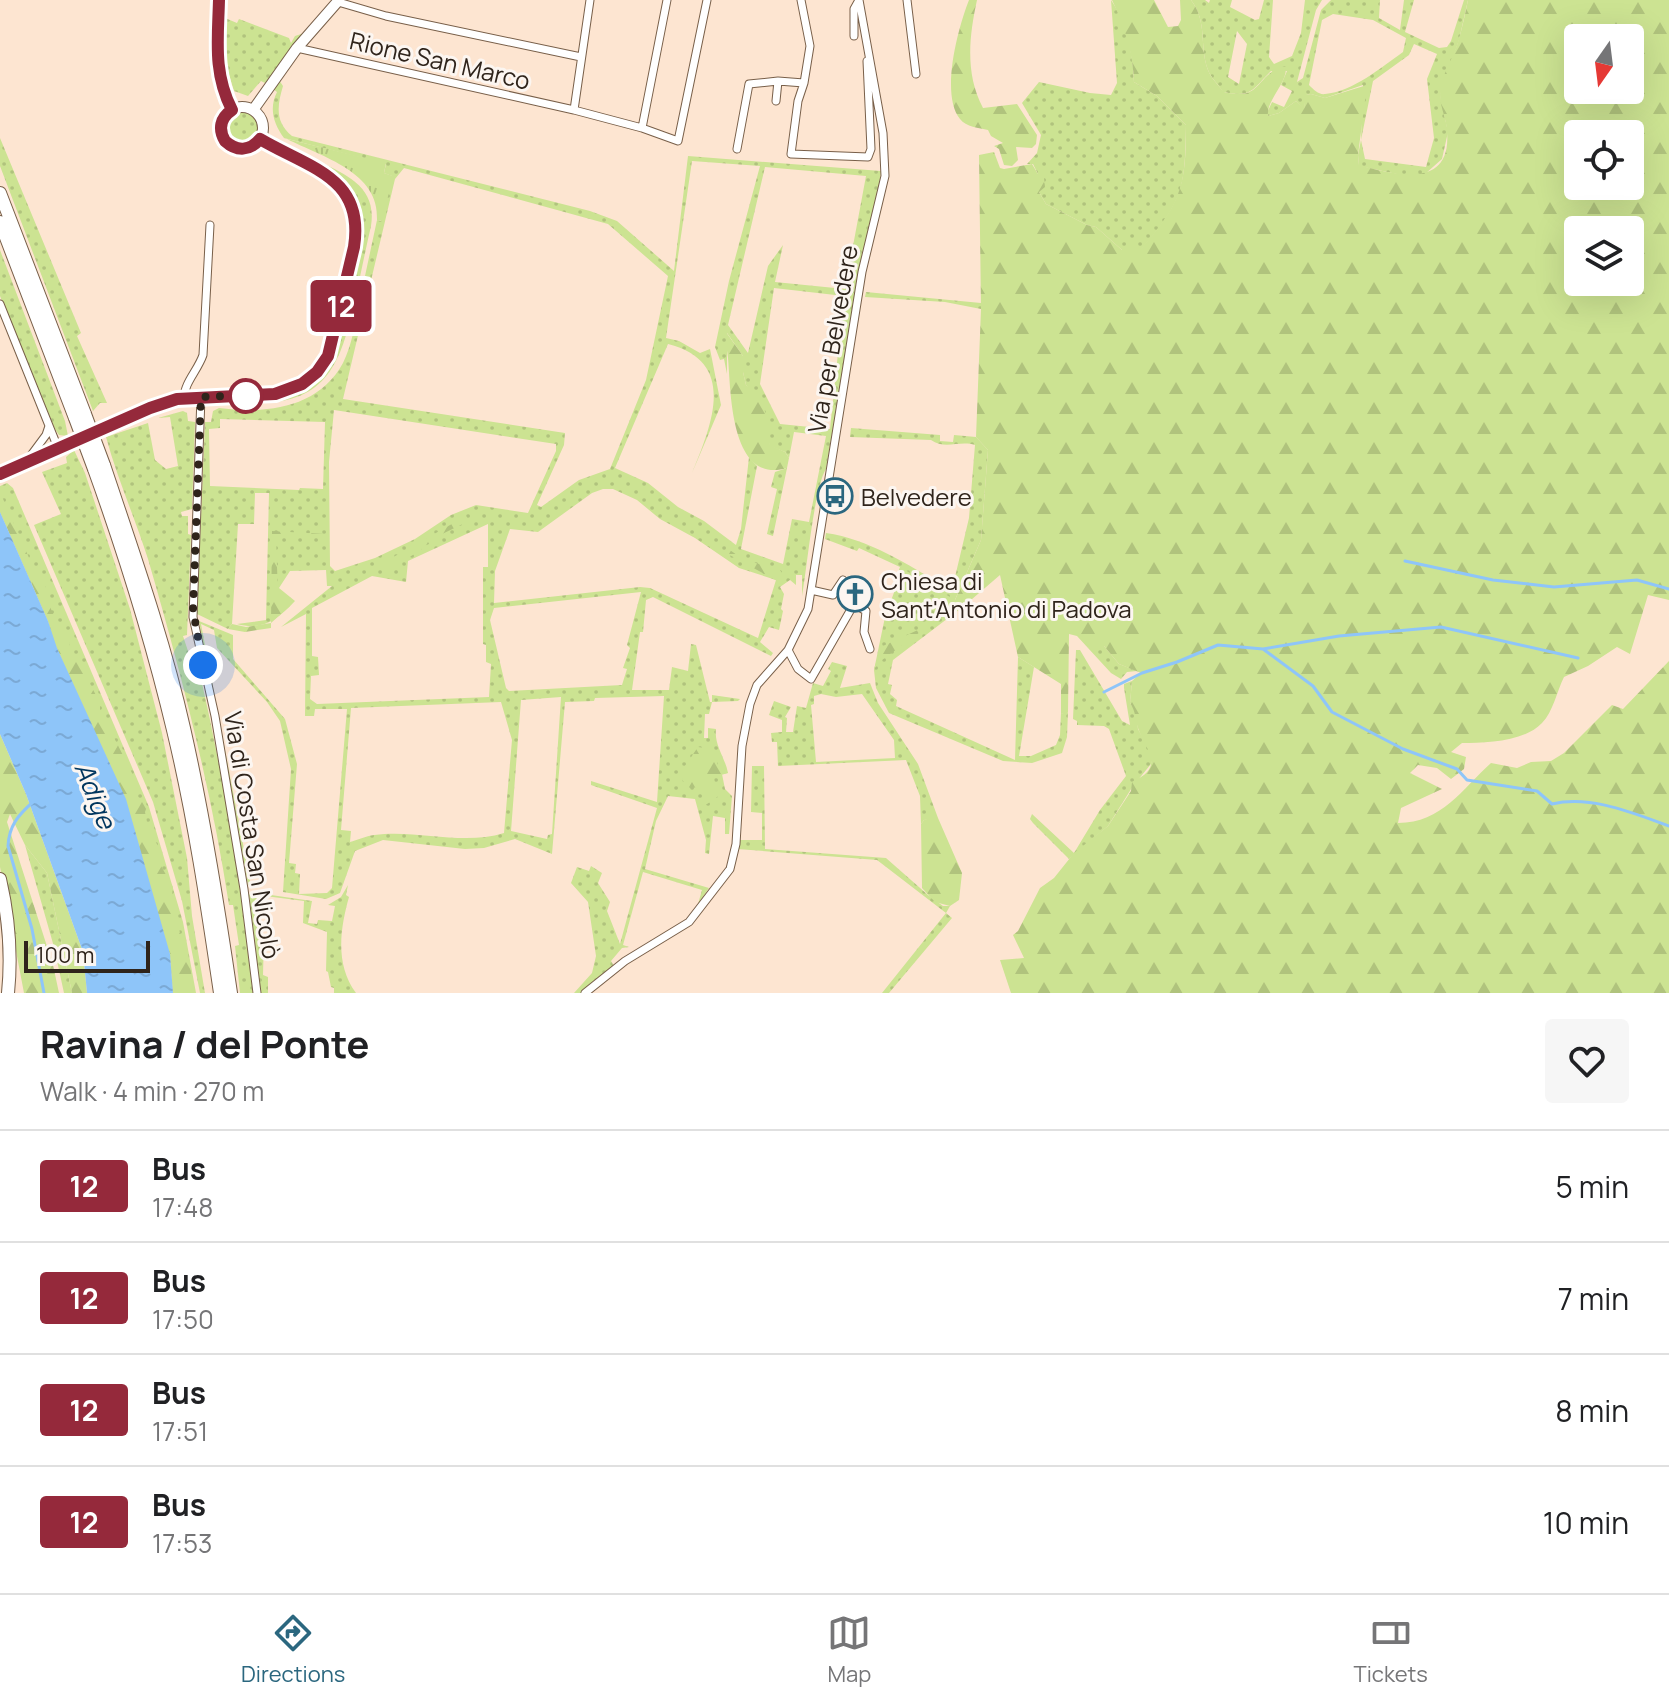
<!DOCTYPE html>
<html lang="en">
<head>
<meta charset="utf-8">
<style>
  body { margin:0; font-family:Manrope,sans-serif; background:#f6f6f6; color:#202124; height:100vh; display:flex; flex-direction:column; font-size:30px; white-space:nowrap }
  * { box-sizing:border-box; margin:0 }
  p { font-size:26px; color:#757577 }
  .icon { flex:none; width:44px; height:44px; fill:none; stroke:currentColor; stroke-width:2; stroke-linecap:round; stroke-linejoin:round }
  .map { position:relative; height:993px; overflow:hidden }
  .side { display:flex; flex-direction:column; background:#fff; flex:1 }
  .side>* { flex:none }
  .badge { padding:0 16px; border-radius:6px; font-size:28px; line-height:52px }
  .needle { width:52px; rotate:194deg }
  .fabs { position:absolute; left:1564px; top:24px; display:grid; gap:16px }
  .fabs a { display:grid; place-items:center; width:80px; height:80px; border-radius:8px; background:#fff; box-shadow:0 8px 32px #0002; font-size:40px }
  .scale { position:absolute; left:24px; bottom:20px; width:126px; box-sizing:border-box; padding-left:8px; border:4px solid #2f241b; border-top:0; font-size:22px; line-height:28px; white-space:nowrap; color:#2f241b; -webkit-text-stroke:6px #fcf6f1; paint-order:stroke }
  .you { position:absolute; width:40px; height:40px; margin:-20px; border:6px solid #fff; border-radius:50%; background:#1a73e8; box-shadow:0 0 0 12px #1a73e833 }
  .map>.badge { position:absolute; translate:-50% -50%; box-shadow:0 0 0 4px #fff }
  .round { display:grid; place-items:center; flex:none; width:84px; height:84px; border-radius:8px; background:#f6f6f6 }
  .overview { display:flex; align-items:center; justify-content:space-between; height:136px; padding:0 40px }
  h1 { font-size:38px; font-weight:700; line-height:60px }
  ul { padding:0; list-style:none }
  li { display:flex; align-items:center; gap:24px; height:112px; padding:0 40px; border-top:2px solid #e0e0e0 }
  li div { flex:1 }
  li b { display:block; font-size:30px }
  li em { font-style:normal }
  li .badge { min-width:88px; font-weight:700; text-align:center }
  .tab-bar { display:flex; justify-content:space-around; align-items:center; height:112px; border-top:2px solid #e0e0e0; background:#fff; font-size:22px; color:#757577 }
  .tab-bar a { display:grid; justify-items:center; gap:4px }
  .tab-bar .selected { color:#2b677f }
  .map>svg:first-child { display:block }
  .grass { fill:url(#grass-dots); fill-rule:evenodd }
  .forest { fill:url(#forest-firs); fill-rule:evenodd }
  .park { fill:url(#park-tufts) }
  .water { fill:url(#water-ripples) }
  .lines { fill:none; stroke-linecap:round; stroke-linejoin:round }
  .stream { stroke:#8ec5f9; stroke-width:3 }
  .street-casing { stroke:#785f49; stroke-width:9 }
  .secondary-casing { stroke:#785f49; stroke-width:12 }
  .highway-casing { stroke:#785f49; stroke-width:14 }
  .street { stroke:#fff; stroke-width:7 }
  .secondary { stroke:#fff; stroke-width:10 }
  .highway { stroke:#fff; stroke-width:12 }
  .highway-bridge-casing { stroke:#785f49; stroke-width:14; stroke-linecap:butt }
  .highway-bridge { stroke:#fff; stroke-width:12 }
  .line-casing { stroke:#fff; stroke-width:18 }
  .line { stroke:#95293b; stroke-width:12 }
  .walk { stroke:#2f241b; stroke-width:8; stroke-dasharray:0 14.4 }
  .stop-dot { fill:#fff; stroke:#95293b; stroke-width:4 }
  .labels { text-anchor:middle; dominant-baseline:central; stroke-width:6; stroke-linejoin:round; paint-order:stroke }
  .street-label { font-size:24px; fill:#2f241b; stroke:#fcf6f1 }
  .poi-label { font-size:24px; fill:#2f241b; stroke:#fcf6f1; text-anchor:start }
  .water-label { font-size:26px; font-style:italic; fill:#00365e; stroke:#fcf6f1 }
</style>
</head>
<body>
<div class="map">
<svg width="1669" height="993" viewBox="0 0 1669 993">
  <defs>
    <pattern id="grass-dots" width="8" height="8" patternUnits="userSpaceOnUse" patternTransform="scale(2)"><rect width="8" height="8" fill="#cce392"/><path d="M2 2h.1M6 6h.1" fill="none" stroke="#b0c37d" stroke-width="1.8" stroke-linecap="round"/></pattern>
    <pattern id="forest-firs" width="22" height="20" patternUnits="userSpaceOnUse" patternTransform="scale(2)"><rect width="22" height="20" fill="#cce392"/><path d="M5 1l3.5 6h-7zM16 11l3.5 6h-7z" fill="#b0c37d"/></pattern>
    <pattern id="park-tufts" width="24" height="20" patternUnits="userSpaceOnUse" patternTransform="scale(2)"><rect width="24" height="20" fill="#cce392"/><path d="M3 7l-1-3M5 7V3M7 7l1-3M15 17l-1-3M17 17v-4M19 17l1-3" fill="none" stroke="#b0c37d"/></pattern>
    <pattern id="water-ripples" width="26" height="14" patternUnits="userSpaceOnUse" patternTransform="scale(2)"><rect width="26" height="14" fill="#8ec5f9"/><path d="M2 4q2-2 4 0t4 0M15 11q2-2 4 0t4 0" fill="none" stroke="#7ba9d5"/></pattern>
  </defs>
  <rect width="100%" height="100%" fill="#fde5d1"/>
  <!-- grass -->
  <path class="grass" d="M1111 0C1127 23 1133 54 1134 82L1157 96 1186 125C1185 190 1183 201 1140 251L1122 250 1096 227 1087 225 1046 204 1039 192 1038 174 1033 164H1027L1037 153 1041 135 1022 103 1039 82 1090 93 1111 95 1117 83Z
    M1191 0H1205L1209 3 1210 0H1232L1230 7 1255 20 1259 19 1264 0H1273L1269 57 1274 64 1292 56 1301 33 1305 0H1322L1316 10 1297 82 1303 78 1321 10 1331 0H1380L1379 18 1400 30 1404 0H1414L1405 32 1439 48 1447 47 1451 41 1464 0H1468L1459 40 1440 95 1448 132 1442 159 1425 174 1411 177 1359 166 1358 155 1361 140 1363 85 1325 98 1311 94 1306 95 1304 110 1296 101 1279 113 1268 116 1267 113 1272 102 1284 107 1292 91 1281 85 1287 71H1271C1252 90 1252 98 1223 92 1219 85 1211 78 1208 70 1199 46 1208 22 1191 0ZM1333 14 1373 20 1406 38 1403 52C1382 67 1352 92 1325 94 1319 95 1314 90 1309 85L1322 20ZM1237 31 1247 44 1239 84 1228 77ZM1414 44 1437 54 1427 79 1434 138 1426 167 1365 159 1361 140 1373 81 1409 55Z
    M225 18 237 23 239 19 289 38 291 43 295 36 304 33 265 83 261 81 248 96 234 91 225 62V46L223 45Z
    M279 80 283 86C277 106 275 122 292 136L590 211 617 221 674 271 688 156 881 171 878 194 860 266 826 469C814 488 807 569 802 596V575H796V585L790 580 780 587 784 594 781 609 783 611 779 630 769 627 760 642 773 653 771 656 653 597 646 600 643 632H640L632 690H669L672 667 688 671 691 644 696 645 710 702H712V695L740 699 738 701 712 702 709 714H705L704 738H708V728L716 729C714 745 725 757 728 773L722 774 725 789 732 796 729 834H725V818L713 816 709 854 705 853 706 840 695 799 668 796 656 821 645 869 709 888 698 904 702 890 643 872 623 945 629 947 622 948 611 961 614 966 581 993H574L592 973 596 956 588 902 571 883 577 867 589 871 591 866 602 873 598 883 610 902 607 911 620 944 657 808 591 785V781L657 802 664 696 595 698 594 701 565 702 552 854 515 839 484 848 465 849 383 840 355 851 340 893 326 899 283 892 291 769 280 721 267 702 217 648 214 630 201 624 251 886 248 885 199 621 233 635V659L285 719 297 764 289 863 296 864 295 873 300 874 299 894 327 893 332 888 347 709H315L314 716H305L306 614 281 627 332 586H327L326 570 290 571 279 588 295 601C277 620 263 631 237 624L266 620 269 493H255L254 524H238L232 624 228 629 197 614 205 422H211L213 411 219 408C265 414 318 409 343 363 352 345 355 324 359 304 365 276 371 248 377 220L381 221 392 176 384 173 386 164 284 138C273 123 269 108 277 92L273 89ZM692 161 760 166 729 281 715 347 720 360 724 359 727 374V333L743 356V372L746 385 754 396 770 446 785 452 789 458 794 432 826 436 809 522 792 519 783 564 741 549 757 466 749 457 741 529 736 545 704 521 678 507 648 483 615 468 668 344C739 362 711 426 692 473L721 405 710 349 700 353 679 341 666 338ZM765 167 866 176 845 289 775 282 783 245 768 266 748 353 728 325ZM404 168 608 224 668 276 646 380 610 469 579 480 541 507 537 505 564 445 565 433 343 399 395 179ZM774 288 844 296 830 429 780 424 760 384ZM334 410 556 444V451L528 513 476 505 451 515 415 539 375 558 335 571 330 566 329 462ZM220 419 325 422 323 489 300 488 299 490 210 486 209 429 220 428ZM603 489H613L637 500 660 519 695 538 739 568 776 580 758 638 650 588 640 587 494 603 495 571 510 529 538 532 592 493ZM488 524V567H483V644L486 645V662L491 664 489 697 317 704 310 699 311 676 319 675 318 657 312 656V608L372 576 406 582 408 561ZM641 592 627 645 630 648 623 668 627 669 622 685 509 691 506 688 490 620 494 608ZM561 697 552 834 548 835 547 839 511 831 521 700ZM501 702 512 740 504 833C462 846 417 829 374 835 366 836 357 840 350 842L351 831 341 830 351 708Z
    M226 128a16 16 0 1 1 32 0a16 16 0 1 1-32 0Z
    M0 138 81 333 77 336 107 403H100L93 411 0 166Z
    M320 162C349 176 377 188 371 226 365 252 360 278 354 304 341 362 327 403 258 403 279 398 299 397 315 382 322 375 329 367 334 358 344 335 366 229 360 207 354 186 336 175 320 162Z
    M0 250 65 421 68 436 59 435 55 429 0 296Z
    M866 292 981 303V309L945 302 865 297Z
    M183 411 187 413 188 421 195 422 192 509 181 512 182 516H188V534L191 535 187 635 183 636 195 672 200 674C224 780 242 886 253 993H240L235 946 239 945 233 905H229C211 787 181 673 148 559 135 518 117 478 106 437L148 423 155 460 166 469 178 466 170 417 158 418Z
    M851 428 940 435V441L953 442 954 435 976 437 988 450 981 540 951 609 964 606 893 660 888 684 892 685 890 694 897 700 896 706 1015 760 1018 657 1034 667 1019 756H1031L1056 745 1060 735 1061 713 1066 714 1068 712 1067 737 1062 753 1032 763 1003 761 889 713 876 688 874 670 885 617 896 587 893 585 900 567 859 548 857 551 825 539 826 533C868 539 908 564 945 587L948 576 955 577 969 518 975 445C960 440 945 450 931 440L850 437Z
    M74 450 85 473 130 609 162 733 187 858 192 916 205 993H200L182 901 153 802 34 525 61 514 42 472 67 463 66 457Z
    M787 468 773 536 767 534 777 489 771 487 775 472Z
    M7 483 13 488 149 807 183 922 196 993H173L170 954 126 799 52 638 48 621 0 512V486Z
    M1091 646H1104L1119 664 1137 671 1127 672 1121 679 1111 673 1088 648Z
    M1076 650H1080L1122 721 1130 725 1124 688V684L1132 681 1130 703 1136 712 1138 729 1153 757 1151 764 1133 786 1108 826 1069 859 1033 823 1030 819 1032 814 1074 853 1100 810 1126 776 1109 729 1104 726 1077 725V721L1073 719Z
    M832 662 847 666 840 688 870 683 878 703 918 764 938 818 924 820 921 824 920 796 906 760 778 766 777 742H772L771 733 782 732V720L769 715 774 701 791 707 785 717 787 718 786 732H793L797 706 806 708 813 683 823 686 831 671 828 669ZM821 694 836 697 862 694 894 740 895 758 816 762 811 705 814 704V696Z
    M752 766H764L765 849 886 858 928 895 943 906H950L946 913 952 918 889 993H882L946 913 877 860 737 849 739 840H762V813L751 812Z
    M25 845 47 873 72 993H64L54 947Z
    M348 885 346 895 349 897C340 929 335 965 356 993H334V988L331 987 328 972 326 971 327 932 303 923 304 901 257 895 256 908 260 910 259 935 264 936 263 975 268 977V993H259L249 895 251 892 312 901 308 923 317 924 318 920 332 921 335 906 328 905 341 897Z"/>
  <!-- forest -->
  <path class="forest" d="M969 0H977C969 37 965 74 983 108L1017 104 1037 135 1036 144 1032 148 1016 147 1018 160 1012 166 1004 165 999 149 994 146 1003 143 991 136 988 130C979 128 966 127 960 119 940 94 958 28 969 0Z
    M1112 0H1154L1168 27 1178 26 1181 20 1180 0H1191C1208 22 1199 46 1208 70 1211 78 1219 86 1224 92 1260 100 1253 82 1280 66L1286 67C1287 84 1266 100 1268 116L1279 113 1296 101 1304 109 1305 95 1311 94 1325 98 1367 85 1358 155 1359 165C1394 175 1452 190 1447 132 1447 120 1440 107 1440 95 1440 77 1453 59 1458 42 1462 29 1465 14 1468 0H1669V600L1648 595 1630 654 1617 647 1588 666 1564 677C1557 691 1553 712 1542 723 1524 742 1486 743 1462 743L1451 752 1466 757 1464 769 1451 779 1437 768 1418 765 1410 773 1442 789 1401 808 1398 823C1442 823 1462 789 1491 763L1517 768 1531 762 1551 761 1564 753 1612 705 1623 709 1669 661V993H1011L1000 960 1024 958 1013 935 1018 931 1040 888 1054 878 1074 853 1108 826 1131 791 1132 782C1167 766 1145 750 1138 728 1135 718 1136 712 1130 703L1132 681 1141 673 1119 664 1104 646 1088 648 1077 636 1069 634 1068 712 1066 715 1061 713V684L1018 657 1000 575 964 606 950 610 882 660 874 669 881 647 920 629 932 621 943 606V601C929 592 917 578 901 576L900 567 955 600 981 540 988 450 976 437 981 309 979 155 994 152 1000 168 1004 169 1032 164 1038 174 1044 178 1045 187 1039 192 1046 204 1087 225 1096 227 1122 250H1140C1181 203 1186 187 1186 125L1157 96 1134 82C1133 53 1125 27 1112 0ZM1630 38V90H1578V38ZM1630 134V186H1578V134ZM1630 230V282H1578V230Z
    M726 332 743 356V372L746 385 760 399 767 416 770 445 785 452 789 458 787 468C730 485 731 392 728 358 727 349 725 341 726 332Z
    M0 492 37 576 48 590V602L54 616 70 643 69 649 89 671 88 680 100 703V710L135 779 138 797 147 806 145 812 148 828 158 846 161 866 173 887 172 895 177 909 175 913 182 941 188 952 194 993H173L170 954 48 621 0 512Z
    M466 516 469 521 440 535 434 542 424 546 421 550 388 570 382 569 381 564Z
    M272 531 324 534 320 537H276L278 595 290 606 271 623V628L245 632 228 629 232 624 246 627 271 623Z
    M727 548 744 560 779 569 787 579 779 582 726 553Z
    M0 734 26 794 83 952 87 993H72L47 873 25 845 10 814 7 822 53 965 59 993H24L0 867Z
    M698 747 712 749 718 765 724 767 728 773 714 777 715 787 723 793 707 804H704L700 787 690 788 682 780 683 769Z
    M933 817 938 818 962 873 959 900 950 906 935 902 922 888 921 824 924 820Z"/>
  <!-- park -->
  <path class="park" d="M287 139 386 163 384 173 393 176 382 221 377 220C380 172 322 157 287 139Z"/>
  <!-- water -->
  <path class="water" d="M0 512 48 621 57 648 126 799 170 954 173 993H87L83 952 26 794 0 734Z"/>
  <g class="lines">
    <!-- stream -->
    <path class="stream" d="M1405 561 1493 580 1554 587 1637 580 1669 589
      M1263 649 1313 686 1332 712 1403 749 1457 769 1467 780 1537 791 1552 804C1591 795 1633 813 1669 826
      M1104 692 1142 673 1177 662 1218 645 1263 649 1339 636 1441 627 1578 658
      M33 802C18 815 9 826 8 846L32 929 44 993"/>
    <defs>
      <path id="street" d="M801 0 810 46 804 83
        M907 0 916 74
        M338 2 386 16 581 57
        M854 36V9L859 0
        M297 48 574 110 642 128 678 141 707 0
        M776 101 778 81 804 83 798 101 791 154 868 157 871 149 867 61
        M574 110 590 0
        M642 128 667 0
        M737 149 749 84 778 81
        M0 304 58 448
        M201 397 193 617 215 716 244 889 257 993
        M184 398C184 383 198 370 203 355L210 225
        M26 462 46 435 49 426
        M11 469 166 402C188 396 210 396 233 396 249 396 267 397 282 393 335 379 338 320 348 276 355 242 363 212 338 183L260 139
        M811 590 833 595 843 580
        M788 650 798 669 811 679 854 604 866 611 864 632 870 649
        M585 993 625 961 689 922 730 869 736 844 742 746 750 704 757 685 788 650 808 609 862 272 885 176 883 133 859 0"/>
      <path id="secondary" d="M219 0C217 39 213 74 232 110
        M221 128a21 21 0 1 1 42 0a21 21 0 1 1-42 0Z
        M253 110 297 48 339 0"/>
      <path id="highway" d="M0 193 85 414
        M0 222 75 418
        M104 465C133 552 164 639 184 728 204 816 218 904 231 993
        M94 469C125 555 152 642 173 730 194 817 207 905 220 993
        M0 879C9 918 12 954 8 993"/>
    </defs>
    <!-- street casing -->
    <use href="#street" class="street-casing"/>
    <!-- secondary casing -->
    <use href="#secondary" class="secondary-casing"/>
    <!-- highway casing -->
    <use href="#highway" class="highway-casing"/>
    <!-- street -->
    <use href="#street" class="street"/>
    <!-- secondary -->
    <use href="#secondary" class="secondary"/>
    <!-- highway -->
    <use href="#highway" class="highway"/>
    <defs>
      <path id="highway-bridge" d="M85 414 104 465
        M75 418 94 469"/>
    </defs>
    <!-- highway-bridge casing -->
    <use href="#highway-bridge" class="highway-bridge-casing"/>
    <!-- highway-bridge -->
    <use href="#highway-bridge" class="highway-bridge"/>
  </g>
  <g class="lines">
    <defs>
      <path id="line" d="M0 474 150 408 177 399 275 394 302 384 317 372 328 356 354 247C365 177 309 168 260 139 250 151 237 152 225 141 218 129 220 118 232 110 213 73 218 39 219 0"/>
    </defs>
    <!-- line casing -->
    <use href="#line" class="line-casing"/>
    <!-- line -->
    <use href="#line" class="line"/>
    <!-- walk -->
    <path class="walk" d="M203 665 193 610 201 397 256 395 246 396"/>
  </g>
  <!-- icons -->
  <defs>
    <symbol id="bus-ring" viewBox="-11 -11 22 22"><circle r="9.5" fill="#fcf6f1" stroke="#2b677f" stroke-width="1.5"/><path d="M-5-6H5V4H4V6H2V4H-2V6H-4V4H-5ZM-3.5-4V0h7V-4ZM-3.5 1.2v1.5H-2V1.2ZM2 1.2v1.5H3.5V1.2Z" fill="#2b677f"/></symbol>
    <symbol id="church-ring" viewBox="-11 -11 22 22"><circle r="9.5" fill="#fcf6f1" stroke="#2b677f" stroke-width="1.5"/><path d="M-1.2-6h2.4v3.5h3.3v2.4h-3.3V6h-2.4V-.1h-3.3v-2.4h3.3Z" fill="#2b677f"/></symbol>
  </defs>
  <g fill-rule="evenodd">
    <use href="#bus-ring" x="815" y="476" width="40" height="40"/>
    <use href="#church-ring" x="835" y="574" width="40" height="40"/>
  </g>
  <!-- markers -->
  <circle class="stop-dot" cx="246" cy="396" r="16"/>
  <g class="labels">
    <!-- street labels -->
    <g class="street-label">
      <text transform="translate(440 60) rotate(13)">Rione San Marco</text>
      <text transform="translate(832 339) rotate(-80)">Via per Belvedere</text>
      <text transform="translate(253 835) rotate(81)">Via di Costa San Nicolò</text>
    </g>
    <!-- poi labels -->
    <g class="poi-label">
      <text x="861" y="496">Belvedere</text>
      <text x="881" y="580">Chiesa di<tspan x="881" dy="28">Sant'Antonio di Padova</tspan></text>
    </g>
    <!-- water labels -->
    <g class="water-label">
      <text transform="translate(96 795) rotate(68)">Adige</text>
    </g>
  </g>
</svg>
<div class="fabs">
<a><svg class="needle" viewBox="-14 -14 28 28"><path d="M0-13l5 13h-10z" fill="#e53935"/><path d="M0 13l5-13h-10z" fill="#757577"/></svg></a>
<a><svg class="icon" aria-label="locate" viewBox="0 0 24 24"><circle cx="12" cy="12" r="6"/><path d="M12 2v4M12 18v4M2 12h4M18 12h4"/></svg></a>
<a><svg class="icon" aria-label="layers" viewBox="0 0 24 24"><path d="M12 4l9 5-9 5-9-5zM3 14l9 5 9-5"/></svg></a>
</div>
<div class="scale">100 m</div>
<div class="you" style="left:203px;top:665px"></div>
<b class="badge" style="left:341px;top:306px;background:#95293b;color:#fff">12</b>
</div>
<section class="side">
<div class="overview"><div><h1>Ravina / del Ponte</h1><p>Walk · 4 min · 270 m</p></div><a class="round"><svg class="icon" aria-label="heart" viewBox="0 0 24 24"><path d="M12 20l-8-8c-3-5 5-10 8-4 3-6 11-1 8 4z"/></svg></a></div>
<ul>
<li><span class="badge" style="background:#95293b;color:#fff">12</span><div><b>Bus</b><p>17:48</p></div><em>5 min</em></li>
<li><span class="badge" style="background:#95293b;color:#fff">12</span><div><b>Bus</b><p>17:50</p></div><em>7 min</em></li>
<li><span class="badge" style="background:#95293b;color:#fff">12</span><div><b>Bus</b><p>17:51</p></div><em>8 min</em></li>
<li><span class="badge" style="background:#95293b;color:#fff">12</span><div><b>Bus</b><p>17:53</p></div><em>10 min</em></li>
</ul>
</section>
<nav class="tab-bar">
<a class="selected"><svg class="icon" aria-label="directions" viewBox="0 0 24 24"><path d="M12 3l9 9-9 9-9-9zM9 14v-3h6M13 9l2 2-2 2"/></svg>Directions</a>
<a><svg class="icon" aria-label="map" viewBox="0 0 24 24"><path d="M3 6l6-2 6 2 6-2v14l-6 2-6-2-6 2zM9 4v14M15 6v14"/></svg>Map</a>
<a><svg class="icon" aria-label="tickets" viewBox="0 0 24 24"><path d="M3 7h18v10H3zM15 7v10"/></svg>Tickets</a>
</nav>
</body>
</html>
